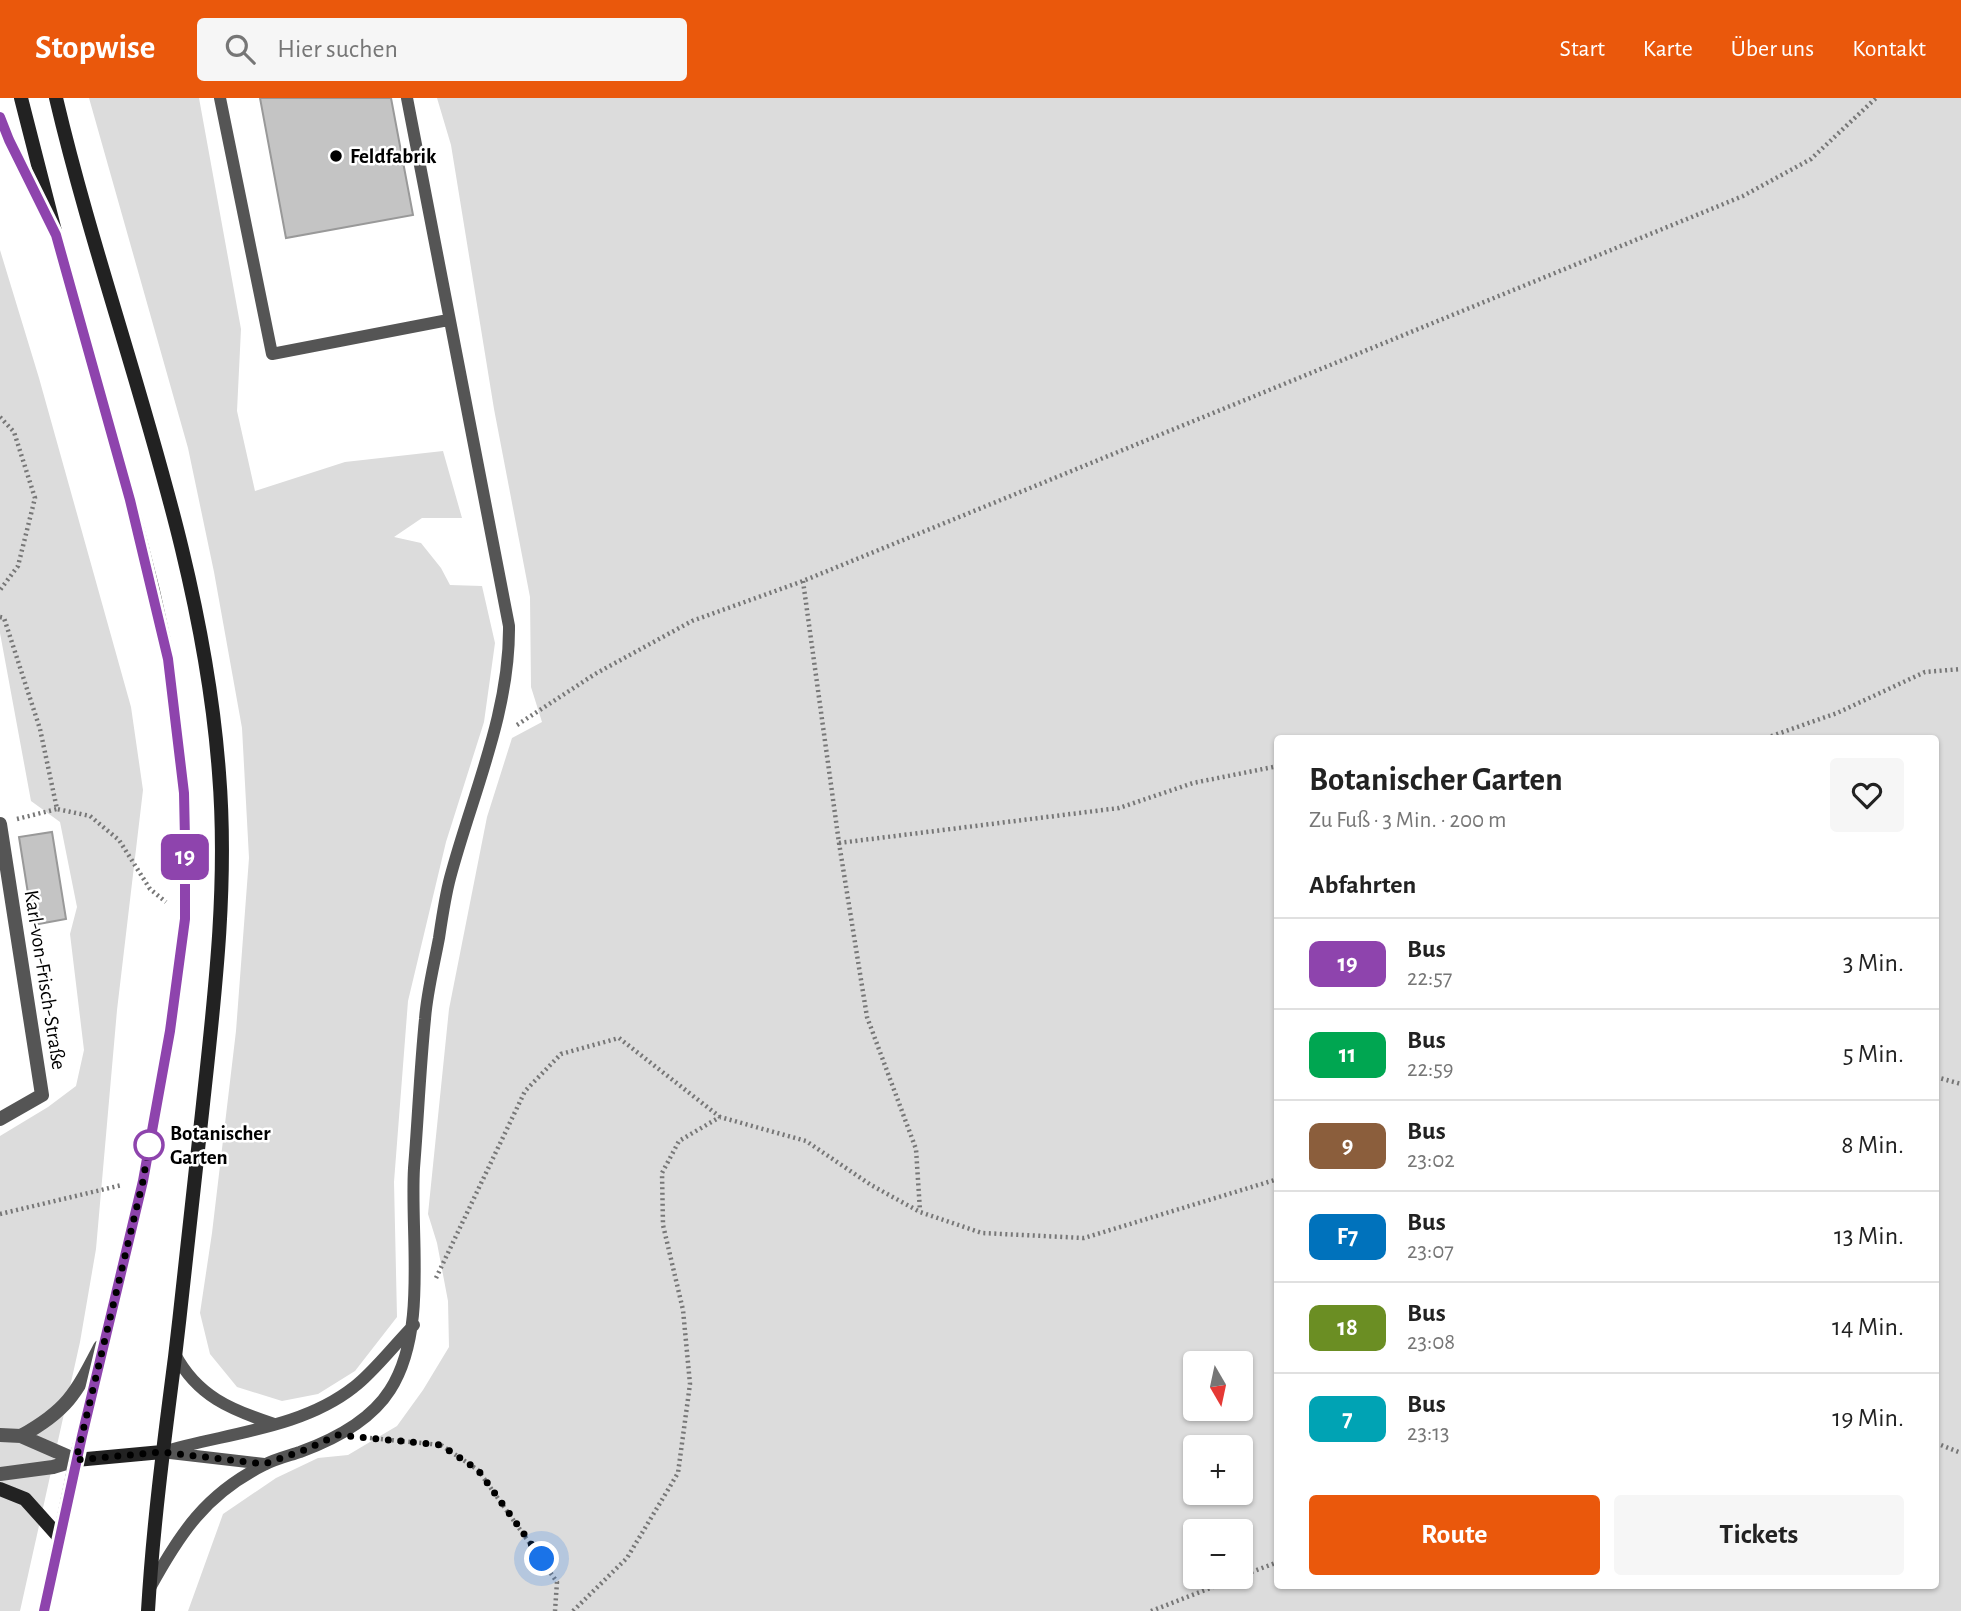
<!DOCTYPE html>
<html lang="de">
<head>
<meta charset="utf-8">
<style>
  body { margin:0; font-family:"Alegreya Sans",sans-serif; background:#f6f6f6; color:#222; height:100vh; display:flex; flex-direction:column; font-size:26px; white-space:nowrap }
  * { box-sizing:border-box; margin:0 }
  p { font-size:23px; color:#767676 }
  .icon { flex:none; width:38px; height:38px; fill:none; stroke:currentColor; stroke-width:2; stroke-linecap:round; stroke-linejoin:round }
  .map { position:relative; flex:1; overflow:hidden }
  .drawer { position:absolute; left:1274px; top:637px; width:665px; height:854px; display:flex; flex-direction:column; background:#fff; border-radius:7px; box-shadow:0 2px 5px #0004 }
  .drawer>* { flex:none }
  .badge { padding:0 14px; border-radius:10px; font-size:24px; line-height:46px }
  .needle { width:46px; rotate:171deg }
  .tools { position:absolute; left:1183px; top:1253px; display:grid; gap:14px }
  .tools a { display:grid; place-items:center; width:70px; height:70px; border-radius:7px; background:#fff; box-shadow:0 2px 5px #0004; font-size:35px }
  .you { position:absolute; width:35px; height:35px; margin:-18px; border:5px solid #fff; border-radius:50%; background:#1a73e8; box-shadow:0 0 0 10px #1a73e833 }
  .map>.badge { position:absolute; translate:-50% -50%; box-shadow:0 0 0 4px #fff }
  h2 { padding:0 35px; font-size:26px; line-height:63px }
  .round { display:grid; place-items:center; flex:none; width:74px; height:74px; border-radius:7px; background:#f6f6f6 }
  .summary { display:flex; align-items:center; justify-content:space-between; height:119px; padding:0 35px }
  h1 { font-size:33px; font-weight:700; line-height:52px }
  .button { display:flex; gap:14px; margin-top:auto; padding:14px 35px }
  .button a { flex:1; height:80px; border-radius:7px; background:#ea580c; color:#fff; font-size:28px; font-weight:700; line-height:80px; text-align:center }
  .button a+a { background:#f6f6f6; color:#222 }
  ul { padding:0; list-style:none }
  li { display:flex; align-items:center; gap:21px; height:91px; padding:0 35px; border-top:2px solid #e0e0e0 }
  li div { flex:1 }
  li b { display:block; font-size:26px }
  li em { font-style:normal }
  li .badge { min-width:77px; font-weight:700; text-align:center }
  header { display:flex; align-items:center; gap:42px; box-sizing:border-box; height:98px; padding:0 35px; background:#ea580c; color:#fff }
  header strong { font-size:33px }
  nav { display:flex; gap:38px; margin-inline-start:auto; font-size:24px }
  .search { width:490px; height:63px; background:#f6f6f6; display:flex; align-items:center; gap:18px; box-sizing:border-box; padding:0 24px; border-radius:7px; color:#767676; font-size:26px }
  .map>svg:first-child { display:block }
  .green { fill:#dcdcdc; fill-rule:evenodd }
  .building { fill:#c4c4c4; stroke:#999; stroke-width:2 }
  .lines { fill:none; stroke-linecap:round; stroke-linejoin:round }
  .path { stroke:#777; stroke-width:4.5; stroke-dasharray:2 3.5; stroke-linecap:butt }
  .lane { stroke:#555; stroke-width:12 }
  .street { stroke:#555; stroke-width:14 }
  .secondary { stroke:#222; stroke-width:14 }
  .line-casing { stroke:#fff; stroke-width:16 }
  .line { stroke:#8e44ad; stroke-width:10 }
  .walk { stroke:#000; stroke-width:7; stroke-dasharray:0 12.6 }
  .poi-dot { fill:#000; stroke:#fff; stroke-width:2.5 }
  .stop-dot { fill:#fff; stroke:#8e44ad; stroke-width:3.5 }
  .labels { text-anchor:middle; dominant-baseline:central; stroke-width:5; stroke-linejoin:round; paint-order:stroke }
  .poi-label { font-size:21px; font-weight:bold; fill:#000; stroke:#fff; text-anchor:start }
  .street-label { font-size:21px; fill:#000; stroke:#fff }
  .stop-label { font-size:21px; font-weight:bold; fill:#000; stroke:#fff; text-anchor:start }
</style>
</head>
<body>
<header>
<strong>Stopwise</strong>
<div class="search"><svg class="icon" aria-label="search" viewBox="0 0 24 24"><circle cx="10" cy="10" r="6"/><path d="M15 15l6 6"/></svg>Hier suchen</div>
<nav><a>Start</a><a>Karte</a><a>Über uns</a><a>Kontakt</a></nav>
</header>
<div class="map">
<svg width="1961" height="1513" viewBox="0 0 1961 1513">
  <rect width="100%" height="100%" fill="#fff"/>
  <!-- green -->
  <path class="green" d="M89 0H199L241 231 237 313 255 393 345 364 443 353 462 420H422L394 439 421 445 441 470 450 487 482 488 495 545 484 624 446 744 408 903 394 1084 397 1219 355 1273 318 1296 282 1303 237 1289 210 1256 200 1215 212 1135 236 933 249 760 242 630 214 474 188 350Z
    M437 0H1961V1513H188L223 1416 276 1380 318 1360 348 1357 397 1328 423 1292 449 1249 448 1203 437 1145 428 1116 449 911 487 719 512 640 542 624 531 589 530 499 494 311 451 47ZM1936 640V1488H1278V640ZM1241 1265V1311H1195V1265ZM1195 1349H1241V1395H1195ZM1195 1433H1241V1479H1195Z
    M0 152 39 280 131 609 143 692 117 912 96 1151 80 1244 20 1513H0V1038L48 1009 76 988 84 952 70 836 77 809 60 724 31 703 0 535Z"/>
  <!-- building -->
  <path class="building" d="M260 0H391L413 117 286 140Z
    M52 734 66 821 33 827 19 739Z"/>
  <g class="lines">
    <!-- path -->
    <path class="path" d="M0 319 14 334 35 400 18 468 0 492
      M803 483 839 745 867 919 916 1051 920 1113
      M0 519 4 520 40 631 57 711 90 718 119 742 150 791 166 804
      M517 627 595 576 692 523 803 483 1743 98 1811 61 1876 0
      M1766 640 1837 615 1925 574 1961 571
      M17 721 57 711
      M839 745 1119 710 1193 685 1278 668
      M1936 979 1961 986
      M0 1116 122 1087
      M436 1180 525 993 561 956 619 940 720 1019
      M370 1340 441 1347 478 1372 557 1484 555 1513
      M1936 1345 1961 1355
      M1241 1478 1278 1464
      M573 1513 627 1460 678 1375 690 1286 683 1212 663 1127 662 1075 679 1043 720 1019 806 1043 871 1087 920 1114 982 1135 1084 1140 1278 1081
      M1151 1513 1239 1479"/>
    <!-- lane -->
    <path class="lane" d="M220 0 272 256 448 222
      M175 1256C197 1298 231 1312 274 1326
      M162 1354C226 1335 301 1331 354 1289 373 1275 396 1245 414 1227
      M170 1355 264 1366
      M150 1490C180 1435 206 1396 264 1367 275 1361 288 1358 300 1354 333 1342 371 1322 390 1292 428 1233 410 1139 414 1070 418 1021 420 971 425 921 427 894 434 867 439 840 442 820 445 799 450 780 472 697 510 615 509 528L407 0"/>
    <!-- street -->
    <path class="street" d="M0 726 42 997 0 1021
      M0 1337 21 1338 76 1362
      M21 1338C68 1312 76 1295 100 1249
      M0 1376 53 1369 76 1362"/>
    <!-- secondary -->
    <path class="secondary" d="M21 0 56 137 130 402 153 493 168 561 184 695 185 742V821L170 933 143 1083 76 1362 44 1513
      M56 0C109 225 202 443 219 675 228 785 215 896 203 1006 193 1091 185 1175 175 1259 164 1344 153 1428 148 1513
      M0 19 9 42 42 109
      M76 1362 162 1354
      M0 1391 25 1401 60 1440"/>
  </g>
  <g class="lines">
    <defs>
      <path id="line" d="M0 19 9 42 56 137 130 402 168 561 184 695 185 742V821L170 933 143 1083 82 1338 44 1513"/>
    </defs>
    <!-- line casing -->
    <use href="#line" class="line-casing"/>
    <!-- line -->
    <use href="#line" class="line"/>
    <!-- walk -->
    <path class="walk" d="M149 1047 143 1083 76 1362 162 1354 264 1366 302 1353 338 1337 441 1347 478 1372 542 1461"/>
  </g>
  <!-- markers -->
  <circle class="poi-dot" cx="336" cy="58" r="7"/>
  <circle class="stop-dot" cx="149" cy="1047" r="14"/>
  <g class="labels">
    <!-- poi labels -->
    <g class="poi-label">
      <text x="350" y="58">Feldfabrik</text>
    </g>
    <!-- street labels -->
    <g class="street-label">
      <text transform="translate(45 882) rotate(81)">Karl-von-Frisch-Straße</text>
    </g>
    <!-- stop labels -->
    <g class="stop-label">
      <text x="170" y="1035">Botanischer<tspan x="170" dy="24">Garten</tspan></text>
    </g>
  </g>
</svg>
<div class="tools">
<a><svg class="needle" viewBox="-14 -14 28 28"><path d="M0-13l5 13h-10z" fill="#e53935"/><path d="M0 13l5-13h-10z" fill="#767676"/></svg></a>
<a>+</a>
<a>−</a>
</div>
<div class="you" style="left:542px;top:1461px"></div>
<b class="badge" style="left:185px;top:759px;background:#8e44ad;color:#fff">19</b>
<section class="drawer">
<div class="summary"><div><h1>Botanischer Garten</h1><p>Zu Fuß · 3 Min. · 200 m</p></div><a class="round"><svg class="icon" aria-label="heart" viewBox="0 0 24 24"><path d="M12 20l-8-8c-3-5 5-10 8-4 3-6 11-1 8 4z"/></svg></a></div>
<h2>Abfahrten</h2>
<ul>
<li><span class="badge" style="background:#8e44ad;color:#fff">19</span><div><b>Bus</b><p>22:57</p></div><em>3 Min.</em></li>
<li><span class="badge" style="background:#00a651;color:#fff">11</span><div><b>Bus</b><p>22:59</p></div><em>5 Min.</em></li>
<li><span class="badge" style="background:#8b5e3c;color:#fff">9</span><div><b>Bus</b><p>23:02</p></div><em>8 Min.</em></li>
<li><span class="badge" style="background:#0072bc;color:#fff">F7</span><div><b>Bus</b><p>23:07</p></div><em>13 Min.</em></li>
<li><span class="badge" style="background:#6b8e23;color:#fff">18</span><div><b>Bus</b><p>23:08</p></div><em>14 Min.</em></li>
<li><span class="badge" style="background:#00a3b4;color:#fff">7</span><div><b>Bus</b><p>23:13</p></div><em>19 Min.</em></li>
</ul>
<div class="button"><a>Route</a><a>Tickets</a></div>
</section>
</div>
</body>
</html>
